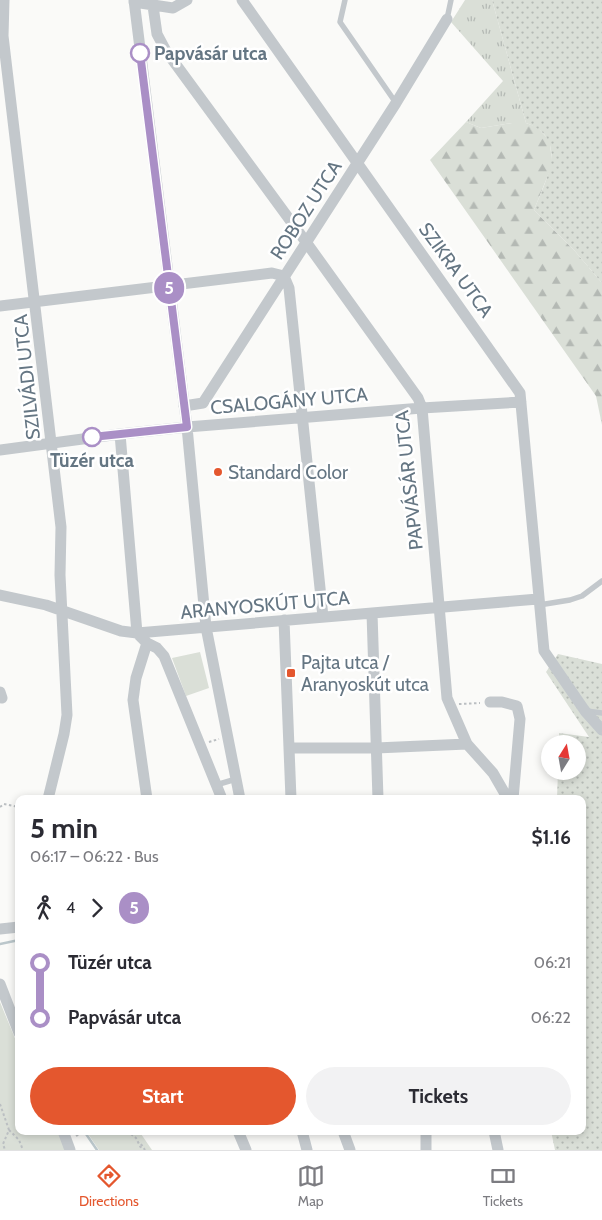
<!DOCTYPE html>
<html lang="en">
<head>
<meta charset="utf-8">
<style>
  body { margin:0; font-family:Cabin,sans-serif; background:#f2f2f3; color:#2b2b33; height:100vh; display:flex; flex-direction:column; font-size:19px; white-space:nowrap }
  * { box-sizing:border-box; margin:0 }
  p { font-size:16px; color:#7c7c81 }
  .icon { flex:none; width:28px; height:28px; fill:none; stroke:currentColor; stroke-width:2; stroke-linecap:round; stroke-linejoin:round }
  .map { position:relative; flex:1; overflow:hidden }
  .panel { position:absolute; left:15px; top:795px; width:571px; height:340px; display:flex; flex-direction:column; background:#fff; border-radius:10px; box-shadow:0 2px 8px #0003 }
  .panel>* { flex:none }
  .badge { padding:0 10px; border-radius:16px; font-size:18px; line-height:32px }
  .needle { width:32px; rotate:11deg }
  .tools { position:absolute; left:541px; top:735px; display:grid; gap:10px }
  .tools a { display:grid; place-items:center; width:45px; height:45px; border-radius:50%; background:#fff; box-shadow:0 2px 8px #0003; font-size:25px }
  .map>.badge { position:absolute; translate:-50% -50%; box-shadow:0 0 0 2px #fff }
  .legs { display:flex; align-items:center; gap:8px; height:55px; padding:0 15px; font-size:16px }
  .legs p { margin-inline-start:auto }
  .head { display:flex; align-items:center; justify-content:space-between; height:85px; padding:0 15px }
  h1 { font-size:28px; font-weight:700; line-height:38px }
  .button { display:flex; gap:10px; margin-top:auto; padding:10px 15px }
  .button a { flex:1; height:58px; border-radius:30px; background:#e4572e; color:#fff; font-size:20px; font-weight:700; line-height:58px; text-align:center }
  .button a+a { background:#f2f2f3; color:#2b2b33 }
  ul { padding:0 15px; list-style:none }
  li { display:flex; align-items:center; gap:18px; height:55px; font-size:19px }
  li i { display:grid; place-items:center; width:8px; height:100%; margin:0 6px; background:currentColor }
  li i::after { content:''; width:12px; height:12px; margin:-6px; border:4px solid; border-radius:50%; background:#fff }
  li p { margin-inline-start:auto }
  li:first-child i { background:linear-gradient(#0000 50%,currentColor 0) }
  li:last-child i { background:linear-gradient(currentColor 50%,#0000 0) }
  .tab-bar { display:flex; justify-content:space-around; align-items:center; height:70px; border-top:1px solid #e1e1e2; background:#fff; font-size:14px; color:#7c7c81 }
  .tab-bar a { display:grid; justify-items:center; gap:2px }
  .tab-bar .on { color:#e4572e }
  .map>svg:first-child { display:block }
  .grass { fill:url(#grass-tufts) }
  .forest { fill:url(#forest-firs) }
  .park { fill:#dadfd7 }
  .garden { fill:url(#garden-dots) }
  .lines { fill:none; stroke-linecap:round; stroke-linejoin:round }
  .stream { stroke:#bbc7cb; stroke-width:2.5 }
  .path { stroke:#bbbfc2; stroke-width:2; stroke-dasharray:2.5 2.5; stroke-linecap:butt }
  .service { stroke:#c3c8cc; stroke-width:5.5 }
  .minor { stroke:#c3c8cc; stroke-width:11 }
  .line-1-casing { stroke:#fff; stroke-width:11 }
  .line-1 { stroke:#aa8fc6; stroke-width:8 }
  .stop-1-dot { fill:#fff; stroke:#aa8fc6; stroke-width:2.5 }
  .poi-dot { fill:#e4572e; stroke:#fff; stroke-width:2 }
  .labels { text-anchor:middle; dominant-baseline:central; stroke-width:5; stroke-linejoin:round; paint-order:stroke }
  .stop-label { font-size:19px; font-weight:bold; fill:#657683; stroke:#fff; text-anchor:start }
  .street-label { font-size:19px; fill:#657683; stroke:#fff }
  .poi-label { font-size:19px; fill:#657683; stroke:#fff; text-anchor:start }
</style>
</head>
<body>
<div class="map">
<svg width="602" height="1150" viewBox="0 0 602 1150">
  <defs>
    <pattern id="grass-tufts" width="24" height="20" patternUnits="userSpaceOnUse" patternTransform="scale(1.25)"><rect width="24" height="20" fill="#dadfd7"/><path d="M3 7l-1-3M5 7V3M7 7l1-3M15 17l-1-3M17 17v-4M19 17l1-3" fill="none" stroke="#b4b9b4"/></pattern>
    <pattern id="forest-firs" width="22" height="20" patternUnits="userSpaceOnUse" patternTransform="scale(1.25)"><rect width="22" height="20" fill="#dadfd7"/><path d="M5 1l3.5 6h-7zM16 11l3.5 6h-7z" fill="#b4b9b4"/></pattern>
    <pattern id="garden-dots" width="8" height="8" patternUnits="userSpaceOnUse" patternTransform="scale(1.25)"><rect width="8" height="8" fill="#dadfd7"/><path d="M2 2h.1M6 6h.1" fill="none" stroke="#b4b9b4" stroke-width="1.8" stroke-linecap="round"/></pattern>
  </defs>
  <rect width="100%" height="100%" fill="#fafaf8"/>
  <!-- grass -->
  <path class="grass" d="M465 0H492L526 123H512L481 128 466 122 503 81 451 22Z"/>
  <!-- forest -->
  <path class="forest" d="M466 122 481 128 512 123H526L537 127 550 141 552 165 534 210 574 250 602 283V425L596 396 430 160Z"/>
  <!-- park -->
  <path class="park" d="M200 652 209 688 186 696 172 658Z
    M0 1002 19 1048V1131H59L67 1150H0Z
    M86 1131H139L152 1150H99Z"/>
  <!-- garden -->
  <path class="garden" d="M492 0H602V283L574 250 534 210C546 179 570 139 526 123Z
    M558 654 602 664V1150H555L551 1131H582V799H557L558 771H578V744H559V733L589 737 546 672Z"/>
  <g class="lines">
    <!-- stream -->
    <path class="stream" d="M0 944 19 940
      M84 1131 97 1150"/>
    <!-- path -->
    <path class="path" d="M459 704 480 703
      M209 742 219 739
      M0 807 4 804 19 807
      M0 1104 9 1130 3 1144 5 1150
      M9 1130 19 1140 23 1150
      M127 1131 136 1138 142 1150
      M76 1136 85 1131
      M141 1144 145 1150"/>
    <!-- service -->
    <path class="service" d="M345 0 340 22 396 103
      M447 19 451 0
      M539 605 570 600 582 596 602 581
      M587 711 602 713
      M216 785 236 779"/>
    <!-- minor -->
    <path class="minor" d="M4 0 3 36 61 527 60 575 67 715 64 734 48 799
      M134 0 187 427 206 627 240 799
      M242 0 520 393 544 651 585 711 602 730
      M134 2 173 8 187 0
      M153 6 157 34 166 51 306 242 418 398 422 408 447 698 467 744 493 773 508 799
      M0 306 272 273 284 276 289 288 323 617
      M184 406 203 403 396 103 447 19
      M120 434 137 633 147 643 157 648 164 656 222 799
      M0 450 120 434 187 427 422 408 521 402
      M0 595 46 605 121 631 137 633 538 599
      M372 613 378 799
      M284 620 291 799
      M147 643 136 678 133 700 147 799
      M0 692 2 698
      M490 702H502L517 706 520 719 513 799
      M289 748H376L467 744
      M0 929 19 927
      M0 984 19 1033
      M63 1131 70 1150
      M238 1131 246 1150
      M302 1131 307 1150
      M343 1131 350 1150
      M494 1131 498 1150
      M426 1150V1131"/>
  </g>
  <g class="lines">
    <defs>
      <path id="line-1" d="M92 437 187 427 140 53"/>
    </defs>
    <!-- line-1 casing -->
    <use href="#line-1" class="line-1-casing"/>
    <!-- line-1 -->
    <use href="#line-1" class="line-1"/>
  </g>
  <!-- markers -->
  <g class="stop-1-dot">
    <circle cx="140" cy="53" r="9"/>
    <circle cx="92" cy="437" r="9"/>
  </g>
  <g class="poi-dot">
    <circle cx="218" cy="472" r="5"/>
    <rect x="286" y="668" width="10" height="10" rx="2.5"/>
  </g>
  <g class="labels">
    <!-- stop labels -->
    <g class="stop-label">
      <text x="154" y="53">Papvásár utca</text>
      <text x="92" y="460" text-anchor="middle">Tüzér utca</text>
    </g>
    <!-- street labels -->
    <g class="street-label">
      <text transform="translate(306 210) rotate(-57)">ROBOZ UTCA</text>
      <text transform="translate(456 270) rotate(54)">SZIKRA UTCA</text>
      <text transform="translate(27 377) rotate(-96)">SZILVÁDI UTCA</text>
      <text transform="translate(289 401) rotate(-5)">CSALOGÁNY UTCA</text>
      <text transform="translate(409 480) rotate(-96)">PAPVÁSÁR UTCA</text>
      <text transform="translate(265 605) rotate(-5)">ARANYOSKÚT UTCA</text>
    </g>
    <!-- poi labels -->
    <g class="poi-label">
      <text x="228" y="472">Standard Color</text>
      <text x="301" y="662">Pajta utca /<tspan x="301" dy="22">Aranyoskút utca</tspan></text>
    </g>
  </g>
</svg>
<div class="tools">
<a><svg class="needle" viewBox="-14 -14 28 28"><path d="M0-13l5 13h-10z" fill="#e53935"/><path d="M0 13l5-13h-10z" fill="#7c7c81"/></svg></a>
</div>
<b class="badge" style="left:169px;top:288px;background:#aa8fc6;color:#fff">5</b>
<section class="panel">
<div class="head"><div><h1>5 min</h1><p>06:17 – 06:22 · Bus</p></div><b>$1.16</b></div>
<div class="legs"><svg class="icon" aria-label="walk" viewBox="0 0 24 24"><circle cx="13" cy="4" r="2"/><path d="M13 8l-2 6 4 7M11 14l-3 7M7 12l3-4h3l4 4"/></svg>4<svg class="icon" aria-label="forward" viewBox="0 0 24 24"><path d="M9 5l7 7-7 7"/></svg><b class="badge" style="background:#aa8fc6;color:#fff">5</b></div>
<ul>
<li><i style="color:#aa8fc6"></i><b>Tüzér utca</b><p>06:21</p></li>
<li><i style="color:#aa8fc6"></i><b>Papvásár utca</b><p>06:22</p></li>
</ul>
<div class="button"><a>Start</a><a>Tickets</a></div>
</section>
</div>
<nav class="tab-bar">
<a class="on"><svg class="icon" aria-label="directions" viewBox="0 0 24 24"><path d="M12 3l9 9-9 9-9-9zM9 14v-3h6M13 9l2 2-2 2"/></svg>Directions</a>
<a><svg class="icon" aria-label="map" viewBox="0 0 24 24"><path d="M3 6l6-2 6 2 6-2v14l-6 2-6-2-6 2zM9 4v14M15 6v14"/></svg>Map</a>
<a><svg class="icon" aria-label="tickets" viewBox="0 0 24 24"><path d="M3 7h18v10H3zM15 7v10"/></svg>Tickets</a>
</nav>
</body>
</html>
